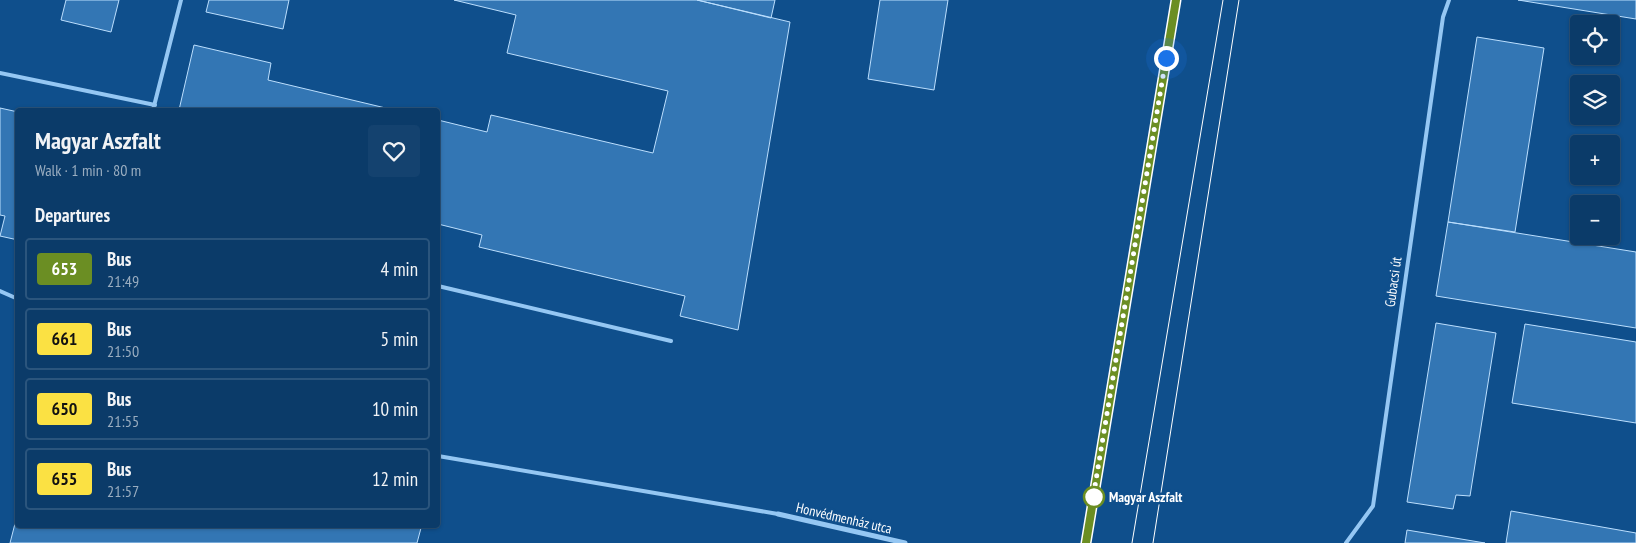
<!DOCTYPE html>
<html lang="en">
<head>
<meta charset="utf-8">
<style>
  body { margin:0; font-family:"PT Sans Narrow",sans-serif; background:#14426f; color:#f1f3f6; height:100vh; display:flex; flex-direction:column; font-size:19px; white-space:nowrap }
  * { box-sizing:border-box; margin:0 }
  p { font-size:16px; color:#9aadc0 }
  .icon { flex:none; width:28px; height:28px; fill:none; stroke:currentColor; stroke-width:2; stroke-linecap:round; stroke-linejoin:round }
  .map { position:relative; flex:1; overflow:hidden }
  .panel { position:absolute; left:15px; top:108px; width:425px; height:420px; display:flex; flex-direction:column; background:#0b3b69; border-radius:5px; box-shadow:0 1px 4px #0004,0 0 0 1px #2b557d }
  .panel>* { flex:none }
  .badge { padding:0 10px; border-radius:4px; font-size:18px; line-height:32px }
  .fabs { position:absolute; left:1570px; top:15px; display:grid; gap:10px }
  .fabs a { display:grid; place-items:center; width:50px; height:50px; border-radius:5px; background:#0b3b69; box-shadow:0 1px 4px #0004,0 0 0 1px #2b557d; font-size:25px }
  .you { position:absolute; width:25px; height:25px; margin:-12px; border:4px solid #fff; border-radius:50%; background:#1a73e8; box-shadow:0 0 0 8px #1a73e833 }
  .map>.badge { position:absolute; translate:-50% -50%; box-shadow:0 0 0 2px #fff }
  h2 { padding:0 20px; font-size:19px; line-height:45px }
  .round { display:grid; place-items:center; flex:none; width:52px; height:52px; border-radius:5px; background:#14426f }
  .headline { display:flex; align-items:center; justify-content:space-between; height:85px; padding:0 20px }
  h1 { font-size:24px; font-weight:800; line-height:38px }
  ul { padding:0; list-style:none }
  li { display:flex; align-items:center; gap:15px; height:62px; margin:0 10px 8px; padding:0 10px; border:2px solid #2b557d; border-radius:5px }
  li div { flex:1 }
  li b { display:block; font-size:19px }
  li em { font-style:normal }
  li .badge { min-width:55px; font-weight:700; text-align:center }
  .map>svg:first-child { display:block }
  .building { fill:#3376b4; stroke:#bcdffe }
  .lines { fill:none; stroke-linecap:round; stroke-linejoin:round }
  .service { stroke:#95c7f3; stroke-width:4 }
  .minor { stroke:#95c7f3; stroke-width:5 }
  .tram { stroke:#fff; stroke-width:1 }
  .line-casing { stroke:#fff; stroke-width:11 }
  .line { stroke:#6b8e23; stroke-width:8 }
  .walk { stroke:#fff; stroke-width:5; stroke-dasharray:0 9 }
  .stop-dot { fill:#fff; stroke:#6b8e23; stroke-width:2.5 }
  .labels { text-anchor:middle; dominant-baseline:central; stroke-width:5; stroke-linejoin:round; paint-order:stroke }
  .street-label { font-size:14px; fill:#fff; stroke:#0f4f8c }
  .stop-label { font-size:14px; font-weight:bold; fill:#fff; stroke:#0f4f8c; text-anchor:start }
</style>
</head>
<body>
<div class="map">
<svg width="1636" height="543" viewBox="0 0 1636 543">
  <rect width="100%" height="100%" fill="#0f4f8c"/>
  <!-- building -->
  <path class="building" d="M66 0H119L111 32 61 20Z
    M209 0H289L283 29 206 12Z
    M454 0H697L790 22 738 330 680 316 685 296 479 247 482 235 438 224V120L487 132 491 115 653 153 668 91 507 53 516 15Z
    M697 0H775L771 18Z
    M880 0H948L934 90 868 79Z
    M1518 0H1636V19Z
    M1477 37 1544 48 1515 232 1448 222Z
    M194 45 271 63 268 80 394 110H179Z
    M0 108 18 112V240L0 236 5 216 0 215Z
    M1448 222 1636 252V328L1436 296Z
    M1436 323 1496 333 1470 496 1456 495 1453 509 1407 502Z
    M1525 324 1636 342V423L1512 403Z
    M1511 511 1636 533V543H1506Z
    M18 512V525H408L421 528 417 543H10Z
    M1407 530 1485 543H1405Z"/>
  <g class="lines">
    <!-- service -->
    <path class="service" d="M0 73 155 105
      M153 110 181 0
      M438 286 671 341
      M0 291 18 299
      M438 456 778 514
      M1346 543 1373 506 1443 17 1449 0"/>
    <!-- minor -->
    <path class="minor" d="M778 514 905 543
      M1086 543 1176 0"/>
    <!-- tram -->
    <path class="tram" d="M1132 543 1223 0
      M1153 543 1239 0"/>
  </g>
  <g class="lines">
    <defs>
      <path id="line" d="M1086 543 1176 0"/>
    </defs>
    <!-- line casing -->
    <use href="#line" class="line-casing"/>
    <!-- line -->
    <use href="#line" class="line"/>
    <!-- walk -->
    <path class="walk" d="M1094 497 1092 504 1166 58"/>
  </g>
  <!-- markers -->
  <circle class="stop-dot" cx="1094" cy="497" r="10"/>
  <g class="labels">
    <!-- street labels -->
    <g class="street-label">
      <text transform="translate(1393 282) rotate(-82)">Gubacsi út</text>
      <text transform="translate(844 518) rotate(13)">Honvédmenház utca</text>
    </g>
    <!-- stop labels -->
    <g class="stop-label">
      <text x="1109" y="497">Magyar Aszfalt</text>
    </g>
  </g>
</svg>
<div class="fabs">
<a><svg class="icon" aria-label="locate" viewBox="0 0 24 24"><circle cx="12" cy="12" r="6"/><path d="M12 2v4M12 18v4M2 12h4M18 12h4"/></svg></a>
<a><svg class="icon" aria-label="layers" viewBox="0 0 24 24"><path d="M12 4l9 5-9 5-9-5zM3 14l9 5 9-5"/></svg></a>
<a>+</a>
<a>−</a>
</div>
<div class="you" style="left:1166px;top:58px"></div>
<section class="panel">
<div class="headline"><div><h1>Magyar Aszfalt</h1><p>Walk · 1 min · 80 m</p></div><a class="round"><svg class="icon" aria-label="heart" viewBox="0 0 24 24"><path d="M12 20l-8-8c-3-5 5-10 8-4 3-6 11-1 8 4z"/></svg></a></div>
<h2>Departures</h2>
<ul>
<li><span class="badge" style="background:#6b8e23;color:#fff">653</span><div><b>Bus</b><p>21:49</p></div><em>4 min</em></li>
<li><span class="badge" style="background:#fbe143;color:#111">661</span><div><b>Bus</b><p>21:50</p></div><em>5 min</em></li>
<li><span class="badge" style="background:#fbe143;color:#111">650</span><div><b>Bus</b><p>21:55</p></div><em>10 min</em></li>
<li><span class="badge" style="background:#fbe143;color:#111">655</span><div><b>Bus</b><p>21:57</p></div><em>12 min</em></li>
</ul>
</section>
</div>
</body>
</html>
